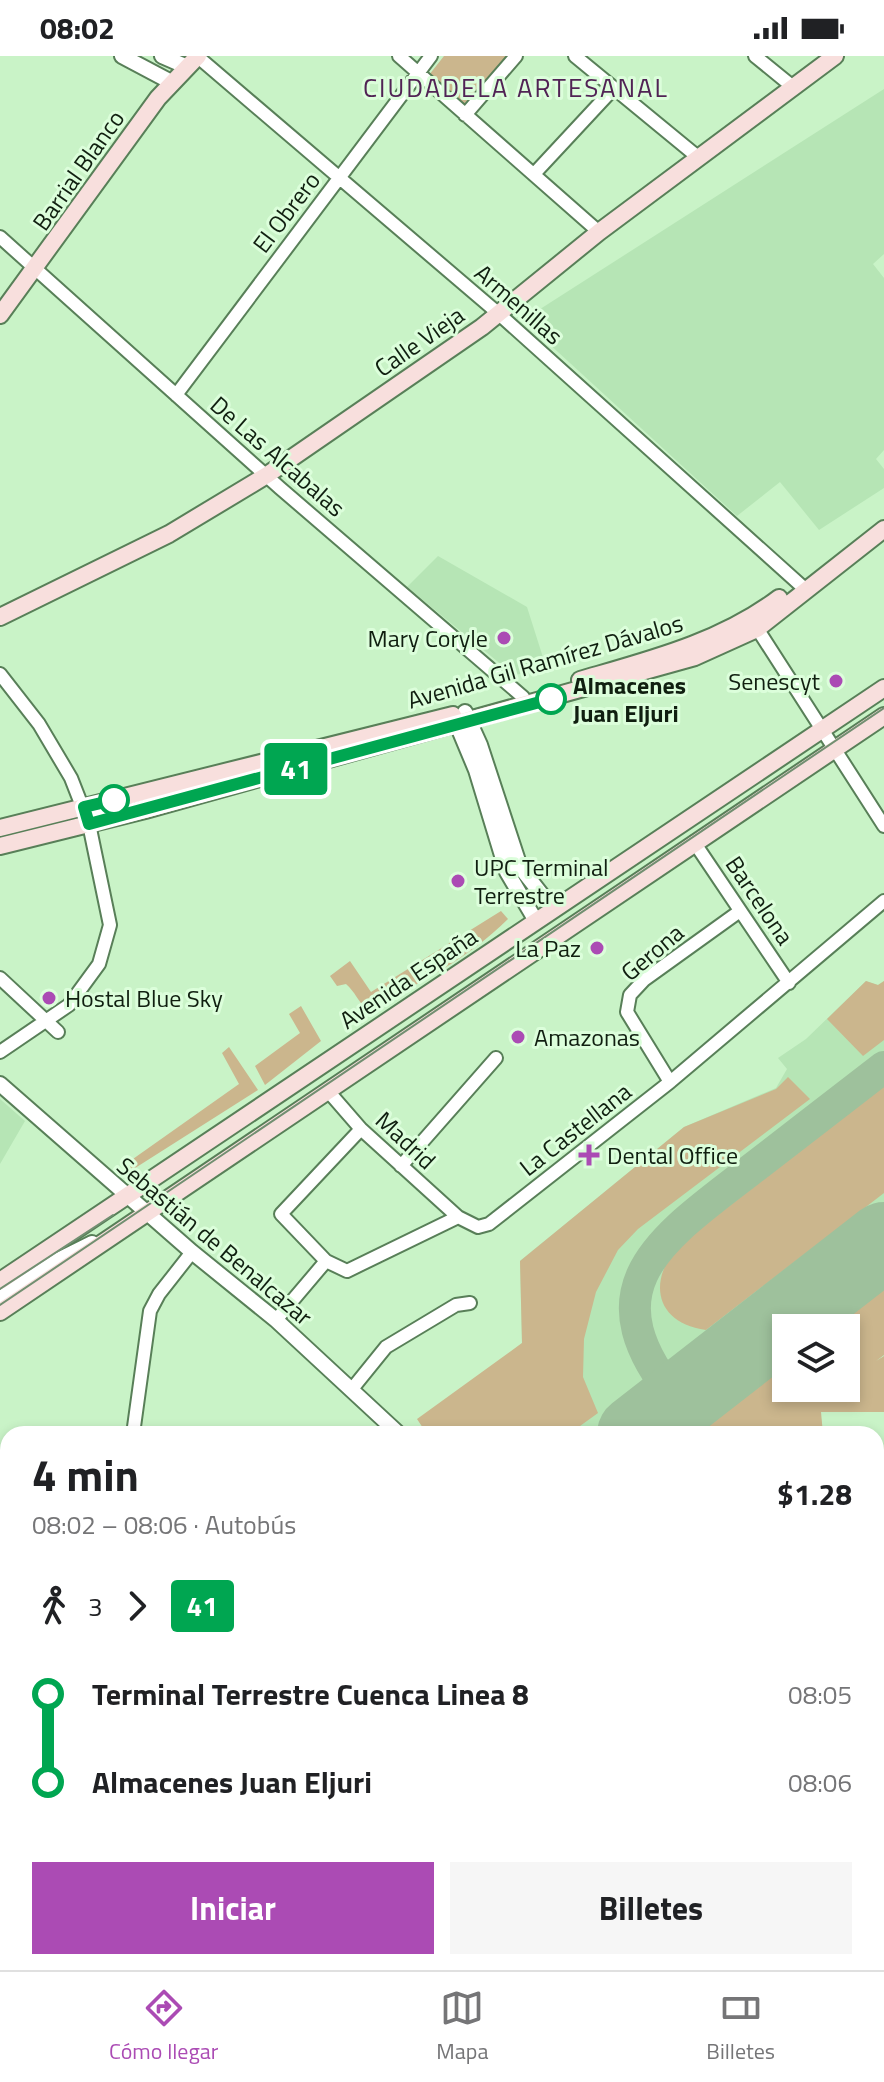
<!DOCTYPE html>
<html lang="es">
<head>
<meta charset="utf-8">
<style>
  body { margin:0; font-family:"Titillium Web",sans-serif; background:#f6f6f6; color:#202124; height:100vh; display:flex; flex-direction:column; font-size:30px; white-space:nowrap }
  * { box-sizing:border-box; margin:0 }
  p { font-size:26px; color:#757577 }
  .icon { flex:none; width:44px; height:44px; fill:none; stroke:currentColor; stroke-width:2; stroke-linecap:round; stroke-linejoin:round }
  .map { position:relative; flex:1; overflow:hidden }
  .details { position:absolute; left:0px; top:1370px; width:884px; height:544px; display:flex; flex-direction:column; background:#fff; border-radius:24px 24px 0 0; box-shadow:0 4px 12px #0003 }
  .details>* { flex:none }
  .badge { padding:0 16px; border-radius:6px; font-size:28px; line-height:52px }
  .controls { position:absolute; left:772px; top:1258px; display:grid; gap:16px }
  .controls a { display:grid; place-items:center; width:88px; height:88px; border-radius:0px; background:#fff; box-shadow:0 4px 12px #0003; font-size:40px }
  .map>.badge { position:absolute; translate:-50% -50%; box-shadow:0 0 0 4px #fff }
  .legs { display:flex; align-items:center; gap:12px; height:88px; padding:0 32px; font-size:26px }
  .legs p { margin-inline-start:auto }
  .overview { display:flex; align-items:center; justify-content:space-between; height:136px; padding:0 32px }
  h1 { font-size:44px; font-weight:700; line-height:60px }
  .button { display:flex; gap:16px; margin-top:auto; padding:16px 32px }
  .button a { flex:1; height:92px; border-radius:0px; background:#ab4bb4; color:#fff; font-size:32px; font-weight:700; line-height:92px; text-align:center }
  .button a+a { background:#f6f6f6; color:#202124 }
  ul { padding:0 32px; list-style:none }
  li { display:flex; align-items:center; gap:28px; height:88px; font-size:30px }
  li i { display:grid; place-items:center; width:12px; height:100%; margin:0 10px; background:currentColor }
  li i::after { content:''; width:20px; height:20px; margin:-10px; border:6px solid; border-radius:50%; background:#fff }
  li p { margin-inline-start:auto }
  li:first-child i { background:linear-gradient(#0000 50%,currentColor 0) }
  li:last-child i { background:linear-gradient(currentColor 50%,#0000 0) }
  .status { display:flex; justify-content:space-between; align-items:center; height:56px; padding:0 40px; background:#fff; direction:ltr }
  .status svg { height:22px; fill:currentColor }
  .dock { display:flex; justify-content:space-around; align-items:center; height:112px; border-top:2px solid #e0e0e0; background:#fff; font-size:22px; color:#757577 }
  .dock a { display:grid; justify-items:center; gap:4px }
  .dock .selected { color:#ab4bb4 }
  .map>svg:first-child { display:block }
  .built { fill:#b6e5b5 }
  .green { fill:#cbb68d }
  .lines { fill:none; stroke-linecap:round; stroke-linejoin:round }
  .taxiway { stroke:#9ec19c; stroke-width:32 }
  .runway { stroke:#9ec19c; stroke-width:78 }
  .minor-casing { stroke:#587f58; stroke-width:16 }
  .tertiary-casing { stroke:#587f58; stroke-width:18 }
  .secondary-casing { stroke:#587f58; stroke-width:20 }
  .minor { stroke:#fff; stroke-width:12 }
  .tertiary { stroke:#fff; stroke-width:14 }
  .secondary { stroke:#f8dfdd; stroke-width:16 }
  .tram { stroke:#728f71; stroke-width:2 }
  .line-1-casing { stroke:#fff; stroke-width:18 }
  .line-1 { stroke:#00a651; stroke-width:12 }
  .poi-dot { fill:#ab4bb4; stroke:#dcfedb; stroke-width:3 }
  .stop-1-dot { fill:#fff; stroke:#00a651; stroke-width:4 }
  .labels { text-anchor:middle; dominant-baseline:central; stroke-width:6; stroke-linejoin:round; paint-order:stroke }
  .street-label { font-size:24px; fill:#101f10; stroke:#dcfedb }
  .poi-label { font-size:24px; fill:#101f10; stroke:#dcfedb; text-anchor:start }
  .stop-label { font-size:24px; font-weight:bold; fill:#101f10; stroke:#dcfedb; text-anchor:start }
  .neighbourhood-label { font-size:26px; letter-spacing:2px; fill:#512355; stroke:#dcfedb }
</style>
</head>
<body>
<div class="status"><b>08:02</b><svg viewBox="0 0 49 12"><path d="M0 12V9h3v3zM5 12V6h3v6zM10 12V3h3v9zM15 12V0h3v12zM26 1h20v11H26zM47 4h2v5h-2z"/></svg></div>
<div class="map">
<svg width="884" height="1914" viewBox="0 0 884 1914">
  <rect width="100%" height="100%" fill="#c9f3c7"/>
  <!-- built -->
  <path class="built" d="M884 33V198L873 208 884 222V394L876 403 884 413V432L819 474 780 426 737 460 523 264Z
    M438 500 527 551 547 614 514 619 407 531Z
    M866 925 878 929 884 925V1299L846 1327V1272H786V1332H839L819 1346 823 1378H428L459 1339 522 1287 520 1205 684 1071 776 1032 787 1013 778 1002 806 983Z
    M0 1043 25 1065 0 1108Z"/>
  <!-- green -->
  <path class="green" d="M444 0H507L464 48 429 19Z
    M501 855 508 863C468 903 418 928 367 954 358 945 355 936 346 928L337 930 330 920 350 905 371 936Z
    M866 925 878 929 884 925V984L863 1000 827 963Z
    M301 950 321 985 265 1029 255 1010 300 977 289 958Z
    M229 991 258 1034 132 1114 123 1110 239 1028 222 997Z
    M788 1021 810 1043 638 1173 618 1194 596 1236 584 1283 583 1321 598 1357 569 1378H427L417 1363 522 1287 520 1205 684 1071 776 1033Z
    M884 1030V1137L706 1274C655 1267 647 1225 679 1189Z
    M884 1231V1299L876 1305 884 1300V1356H821L823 1378H694L786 1307V1332H846V1272H831Z
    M407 1906H866L864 1914H405Z"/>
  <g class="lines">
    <!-- taxiway -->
    <path class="taxiway" d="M678 1345C585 1233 658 1185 748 1116 793 1081 839 1046 884 1011"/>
    <!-- runway -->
    <path class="runway" d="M636 1378 884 1185"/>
    <defs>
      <path id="minor" d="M399 0 599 176
        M575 0 699 102
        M755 0 793 31
        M198 1 499 258 806 534
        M465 59 516 0
        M534 118 614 32
        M0 181 280 432 523 641 527 650
        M176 339 431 0
        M753 566 884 770
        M0 618 39 668 71 722 89 768 110 869 99 908 69 949 0 996
        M694 786 789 927
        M0 922 58 976
        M670 1026 627 956 630 939 644 924 740 855
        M328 1035 361 1073 458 1161 478 1171 489 1168 670 1026 884 845
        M361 1073 281 1158 326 1205 347 1215 458 1161
        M401 1110 496 1002
        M276 1264 326 1205
        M352 1333 386 1291 456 1249 470 1247
        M133 1378 150 1255 159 1238 192 1196
        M0 1666 8 1669
        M0 1835 8 1836
        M115 1914 116 1906
        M217 1914 219 1906
        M384 1914 385 1906"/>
      <path id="tertiary" d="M122 0 171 26
        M162 0 185 10
        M465 656 480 689 520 811 553 853
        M453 659 476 714 507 816 536 865
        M0 1028 192 1196 276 1264 399 1378
        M0 1242 58 1204 92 1187
        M0 1406 8 1407
        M875 1914 879 1895 884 1718"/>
      <path id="secondary" d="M0 259 158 42 198 0
        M0 561 169 478 267 419 482 271 599 176 835 0
        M580 624C649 604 721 586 779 542
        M0 772 453 659
        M0 790 145 754 695 601 757 573 884 473
        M0 1225 884 632
        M0 1256 884 660
        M876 1523H884
        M0 1641 8 1642
        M0 1657 8 1658"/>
    </defs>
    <!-- minor casing -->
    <use href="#minor" class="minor-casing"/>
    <!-- tertiary casing -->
    <use href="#tertiary" class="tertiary-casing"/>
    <!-- secondary casing -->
    <use href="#secondary" class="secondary-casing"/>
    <!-- minor -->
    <use href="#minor" class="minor"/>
    <!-- tertiary -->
    <use href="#tertiary" class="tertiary"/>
    <!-- secondary -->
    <use href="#secondary" class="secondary"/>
    <!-- tram -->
    <path class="tram" d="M0 1233 113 1159
      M0 1249 884 652"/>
  </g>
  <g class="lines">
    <defs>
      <path id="line-1" d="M114 744 84 751 89 768 551 643"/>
    </defs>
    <!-- line-1 casing -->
    <use href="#line-1" class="line-1-casing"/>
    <!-- line-1 -->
    <use href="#line-1" class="line-1"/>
  </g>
  <!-- markers -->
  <g class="poi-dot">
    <circle cx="504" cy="582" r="8"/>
    <circle cx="836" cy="625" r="8"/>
    <circle cx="458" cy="825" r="8"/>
    <circle cx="597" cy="892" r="8"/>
    <circle cx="49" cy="942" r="8"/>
    <circle cx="518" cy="981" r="8"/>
    <path d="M585 1087h8v8h8v8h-8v8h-8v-8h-8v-8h8z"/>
  </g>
  <g class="stop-1-dot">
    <circle cx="551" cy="643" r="14"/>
    <circle cx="114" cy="744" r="14"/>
  </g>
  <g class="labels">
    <!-- street labels -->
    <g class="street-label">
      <text transform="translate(78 114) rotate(-55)">Barrial Blanco</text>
      <text transform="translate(286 156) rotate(-53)">El Obrero</text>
      <text transform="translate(519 248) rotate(41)">Armenillas</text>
      <text transform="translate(419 285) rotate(-35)">Calle Vieja</text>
      <text transform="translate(278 400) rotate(41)">De Las Alcabalas</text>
      <text transform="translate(545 605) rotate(-16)">Avenida Gil Ramírez Dávalos</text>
      <text transform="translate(760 844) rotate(56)">Barcelona</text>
      <text transform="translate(652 896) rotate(-40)">Gerona</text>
      <text transform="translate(408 922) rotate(-34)">Avenida España</text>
      <text transform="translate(575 1073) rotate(-38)">La Castellana</text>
      <text transform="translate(406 1084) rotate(43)">Madrid</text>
      <text transform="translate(215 1185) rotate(40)">Sebastián de Benalcazar</text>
    </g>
    <!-- poi labels -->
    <g class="poi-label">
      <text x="488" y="582" text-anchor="end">Mary Coryle</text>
      <text x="820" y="625" text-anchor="end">Senescyt</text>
      <text x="474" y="811">UPC Terminal<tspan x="474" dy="28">Terrestre</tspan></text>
      <text x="581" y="892" text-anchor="end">La Paz</text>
      <text x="65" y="942">Hostal Blue Sky</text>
      <text x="534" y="981">Amazonas</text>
      <text x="607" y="1099">Dental Office</text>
    </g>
    <!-- stop labels -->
    <g class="stop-label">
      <text x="573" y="629">Almacenes<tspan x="573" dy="28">Juan Eljuri</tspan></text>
    </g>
    <!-- neighbourhood labels -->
    <g class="neighbourhood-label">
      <text x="516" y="31">CIUDADELA ARTESANAL</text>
    </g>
  </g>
</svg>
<div class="controls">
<a><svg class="icon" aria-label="layers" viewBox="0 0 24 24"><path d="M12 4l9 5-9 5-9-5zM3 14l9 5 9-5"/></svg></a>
</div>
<b class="badge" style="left:296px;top:713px;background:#00a651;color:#fff">41</b>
<section class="details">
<div class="overview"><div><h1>4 min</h1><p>08:02 – 08:06 · Autobús</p></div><b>$1.28</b></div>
<div class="legs"><svg class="icon" aria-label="walk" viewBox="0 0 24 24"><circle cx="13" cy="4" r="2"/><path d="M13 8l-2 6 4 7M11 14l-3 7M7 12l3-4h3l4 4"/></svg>3<svg class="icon" aria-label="forward" viewBox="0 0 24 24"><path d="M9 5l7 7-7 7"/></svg><b class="badge" style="background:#00a651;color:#fff">41</b></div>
<ul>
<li><i style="color:#00a651"></i><b>Terminal Terrestre Cuenca Linea 8</b><p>08:05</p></li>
<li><i style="color:#00a651"></i><b>Almacenes Juan Eljuri</b><p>08:06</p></li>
</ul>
<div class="button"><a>Iniciar</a><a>Billetes</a></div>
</section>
</div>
<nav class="dock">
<a class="selected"><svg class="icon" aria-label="directions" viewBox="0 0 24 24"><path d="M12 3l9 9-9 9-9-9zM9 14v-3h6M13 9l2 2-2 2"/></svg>Cómo llegar</a>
<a><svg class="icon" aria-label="map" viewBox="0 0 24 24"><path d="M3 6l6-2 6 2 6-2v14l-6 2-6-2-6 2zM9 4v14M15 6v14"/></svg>Mapa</a>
<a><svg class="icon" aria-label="tickets" viewBox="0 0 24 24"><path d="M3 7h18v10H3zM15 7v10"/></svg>Billetes</a>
</nav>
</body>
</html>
